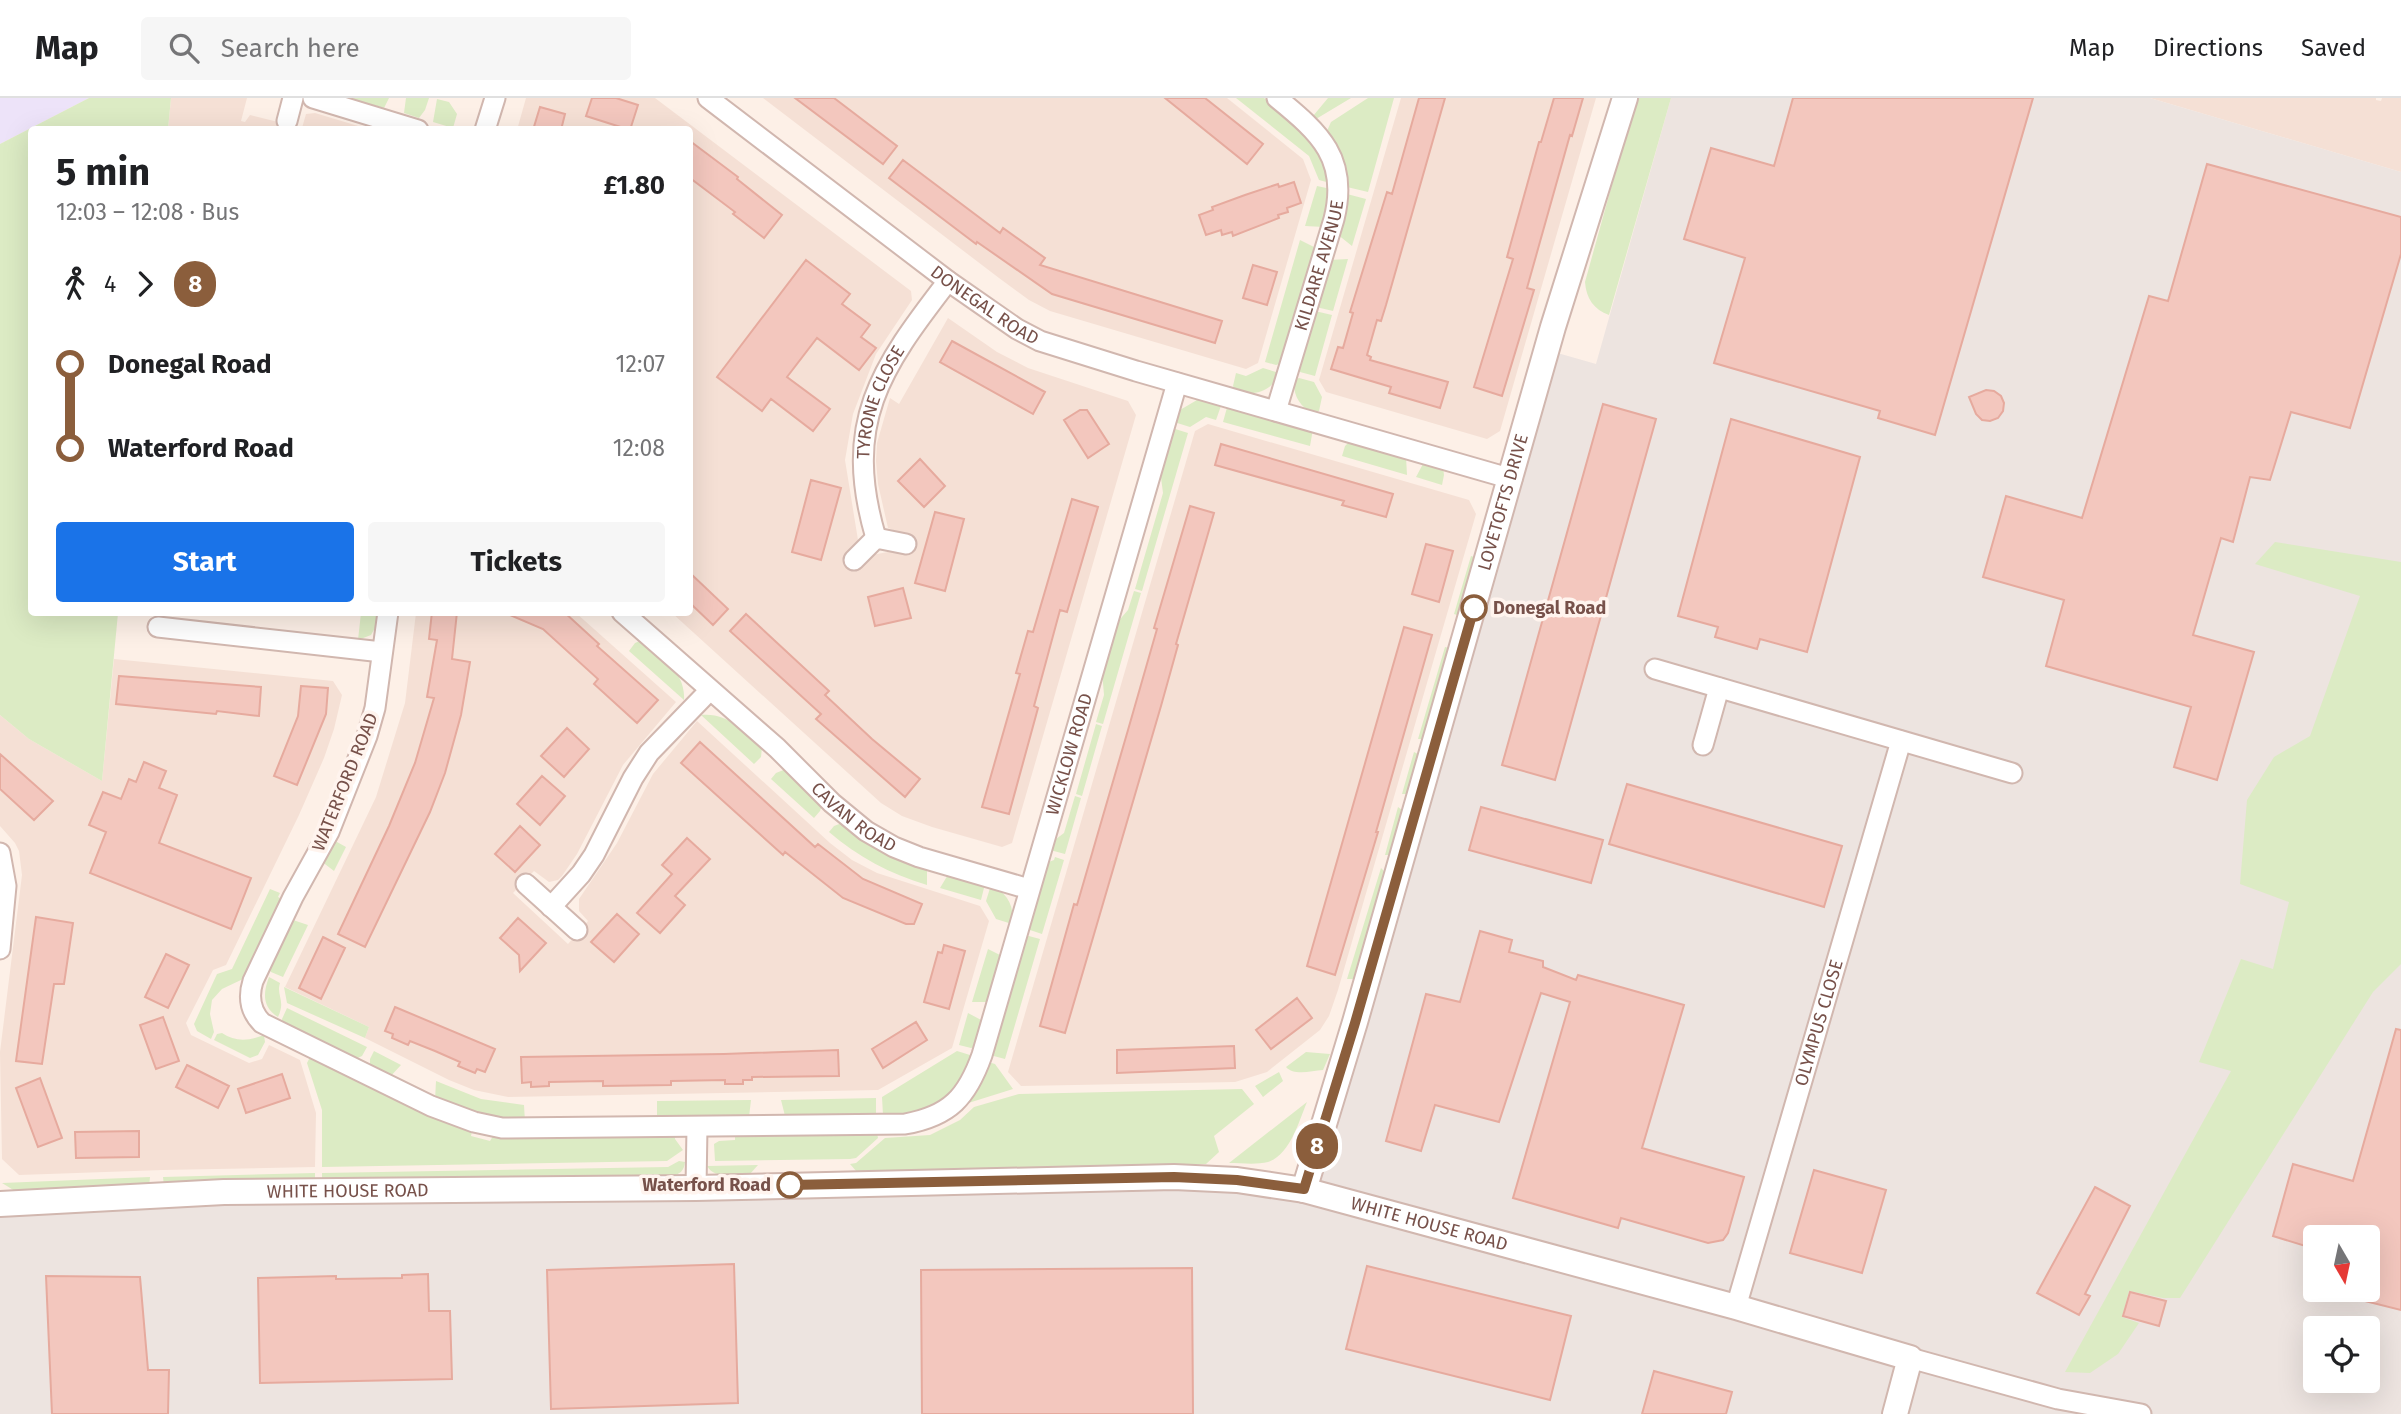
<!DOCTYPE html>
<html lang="en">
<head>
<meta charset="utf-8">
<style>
  body { margin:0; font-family:"Fira Sans",sans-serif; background:#f6f6f6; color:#202124; height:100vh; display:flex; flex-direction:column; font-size:26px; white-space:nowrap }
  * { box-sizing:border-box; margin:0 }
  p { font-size:23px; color:#757577 }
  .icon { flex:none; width:38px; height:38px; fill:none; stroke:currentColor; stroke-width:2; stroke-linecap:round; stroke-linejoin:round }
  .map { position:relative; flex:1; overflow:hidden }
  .side { position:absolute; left:28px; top:28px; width:665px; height:490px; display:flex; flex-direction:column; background:#fff; border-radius:7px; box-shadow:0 7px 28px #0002 }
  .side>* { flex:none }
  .badge { padding:0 14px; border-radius:23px; font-size:24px; line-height:46px }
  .needle { width:46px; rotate:171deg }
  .buttons { position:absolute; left:2303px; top:1127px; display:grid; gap:14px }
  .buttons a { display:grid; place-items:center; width:77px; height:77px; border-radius:7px; background:#fff; box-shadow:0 7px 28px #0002; font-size:35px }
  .map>.badge { position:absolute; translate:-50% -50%; box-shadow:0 0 0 4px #fff }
  .legs { display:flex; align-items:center; gap:10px; height:77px; padding:0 28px; font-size:23px }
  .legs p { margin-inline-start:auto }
  .head { display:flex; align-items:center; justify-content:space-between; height:119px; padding:0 28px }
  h1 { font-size:38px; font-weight:700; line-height:52px }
  .primary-button { display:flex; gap:14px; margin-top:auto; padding:14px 28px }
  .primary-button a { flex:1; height:80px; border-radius:7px; background:#1a73e8; color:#fff; font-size:28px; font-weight:700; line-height:80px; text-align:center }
  .primary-button a+a { background:#f6f6f6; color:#202124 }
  ul { padding:0 28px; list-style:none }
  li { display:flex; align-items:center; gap:24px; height:84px; font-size:26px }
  li i { display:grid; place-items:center; width:10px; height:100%; margin:0 9px; background:currentColor }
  li i::after { content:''; width:18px; height:18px; margin:-9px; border:5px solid; border-radius:50%; background:#fff }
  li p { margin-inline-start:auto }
  li:first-child i { background:linear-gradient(#0000 50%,currentColor 0) }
  li:last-child i { background:linear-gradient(currentColor 50%,#0000 0) }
  header { display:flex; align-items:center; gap:42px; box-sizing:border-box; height:98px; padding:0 35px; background:#fff; border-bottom:2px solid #e0e0e0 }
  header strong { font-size:33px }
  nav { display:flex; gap:38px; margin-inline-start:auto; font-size:24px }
  .search { width:490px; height:63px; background:#f6f6f6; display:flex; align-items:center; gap:18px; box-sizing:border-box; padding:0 24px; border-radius:7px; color:#757577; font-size:26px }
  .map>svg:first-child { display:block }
  .residential { fill:#f5e0d5 }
  .industrial { fill:#ede4e0; fill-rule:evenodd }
  .education { fill:#ede3f9 }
  .green { fill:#dcebc4 }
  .building { fill:#f3c7be; stroke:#e6aa9e; stroke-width:2 }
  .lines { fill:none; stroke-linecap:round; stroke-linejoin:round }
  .minor-casing { stroke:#d1b7af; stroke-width:23 }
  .tertiary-casing { stroke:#d1b7af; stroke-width:28 }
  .minor { stroke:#fff; stroke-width:19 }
  .tertiary { stroke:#fff; stroke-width:24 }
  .line-1-casing { stroke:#fff; stroke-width:16 }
  .line-1 { stroke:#8b5e3c; stroke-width:10 }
  .stop-1-dot { fill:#fff; stroke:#8b5e3c; stroke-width:3.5 }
  .labels { text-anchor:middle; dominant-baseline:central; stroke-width:7; stroke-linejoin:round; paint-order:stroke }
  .street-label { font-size:18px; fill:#77514a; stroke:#fff4ee }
  .stop-label { font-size:18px; font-weight:bold; fill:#77514a; stroke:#fff4ee; text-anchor:start }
</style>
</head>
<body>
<header>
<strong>Map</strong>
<div class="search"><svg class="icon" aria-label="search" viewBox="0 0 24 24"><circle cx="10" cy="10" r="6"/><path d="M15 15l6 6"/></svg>Search here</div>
<nav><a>Map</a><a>Directions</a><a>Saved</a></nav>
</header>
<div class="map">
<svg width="2401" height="1316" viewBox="0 0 2401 1316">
  <rect width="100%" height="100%" fill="#fdf0e7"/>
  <!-- residential -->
  <path class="residential" d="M171 0H247L241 23 245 24 250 17 302 30 306 16 315 15 368 31 168 32Z
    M526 0H655L911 193 912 202 876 256 853 316 845 362 858 442 846 456 859 468 872 457 893 453 907 437 888 430 878 386 876 363 877 345 890 300 899 306 948 220 997 254 1028 270 1128 303 1136 317 1012 745 1002 749 932 729 902 718 881 705 672 515 690 514V32H517Z
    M763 0H1227L1303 61 1311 82 1258 265 1246 271 1050 213 1029 202 999 180Z
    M1401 0H1596L1500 333 1487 341 1326 294 1319 282Z
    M2150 0H2376V2L2381 3 2382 0H2401V74Z
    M1208 326 1469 402 1476 416 1338 892 1329 918 1320 932 1267 974 1235 984 1021 988 1008 974 1195 333Z
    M416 515H576L676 604 623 667 577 756 562 778 558 782 549 784 534 773 513 795 568 846 588 823 579 813V801L617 745 653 676 697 623 830 745 852 762 877 775 980 808 989 823 952 950 878 992 508 999 474 992 449 982 365 940 369 929 285 889 376 699 405 605Z
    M114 561 333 583 342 597 334 631 324 660 299 717 226 867 213 872 186 925 191 937 249 965 262 961 269 947 300 962 316 1015 315 1069 163 1072 19 1077 2 1061 0 954 22 777 19 753 15 745 0 728V617L29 641 102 683Z"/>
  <!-- industrial -->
  <path class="industrial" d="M1671 0H2150L2401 74V1316H0V1106L696 1090 1304 1091 1547 252 1596 266ZM2315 1139H2368V1192H2315ZM2315 1230H2368V1283H2315Z"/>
  <!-- education -->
  <path class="education" d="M0 0H89L0 46Z"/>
  <!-- green -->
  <path class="green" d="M89 0H171L168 31 32 32V514L118 515 102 683 29 641 0 617V46Z
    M348 0H389L384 10Z
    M406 0H429L425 12 419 20 404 15Z
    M1236 0H1264L1303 31 1321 54 1330 85 1319 82 1309 58Z
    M1328 0H1351L1316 21 1313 18Z
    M1368 0H1394L1368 94 1347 89 1339 53 1327 33 1331 24Z
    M1636 0H1671L1609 217C1594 212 1586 200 1585 184Z
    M437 1 449 4 457 16 453 30 433 24Z
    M1317 88 1331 91 1324 129 1305 128Z
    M1347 96 1366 101 1352 148 1337 136Z
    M1300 142 1316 150 1283 265 1276 267 1265 264Z
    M1348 161 1333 213 1316 209 1329 162Z
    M1315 213 1332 217 1315 278 1300 274 1297 270Z
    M1263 270 1276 274 1278 278C1269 295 1254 297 1236 294L1233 288 1236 275 1246 278Z
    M1299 280 1314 284 1322 299 1319 313 1313 316C1300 308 1293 298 1294 282Z
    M1197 302 1222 305 1216 322 1206 319 1190 329 1174 324 1180 312Z
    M1228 306 1313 331 1310 348 1223 324Z
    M1172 330 1188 335 1142 493 1135 491 1163 395 1160 372Z
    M1351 342 1406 359 1407 377 1342 358 1345 348Z
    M1424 364 1443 369 1444 377 1442 387 1416 379Z
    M2275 444 2401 464V866L2373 894 2180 1200H2163L2129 1193 2122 1219 2139 1225 2118 1256 2090 1275 2065 1274 2231 973 2199 964 2241 861 2273 871 2289 804 2240 786 2247 702 2274 659 2310 638 2360 498 2255 466Z
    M1471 458 1480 461 1463 519 1454 516Z
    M1134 493 1141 495 1103 626 1096 624 1104 597 1102 573 1115 527 1128 512Z
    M361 515H378L376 528 371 537 358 542Z
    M642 542C661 559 686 574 684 602L629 553 635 545Z
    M1445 549 1453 551 1427 641H1418Z
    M701 617C727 614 744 633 762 649L761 659 754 666Z
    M1096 626 1102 628 1082 698 1076 696Z
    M1414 654 1422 658 1411 696H1402Z
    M786 671 823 705 820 713 814 720 771 681 776 675Z
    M1075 698 1081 700 1065 756 1050 752 1052 744 1064 735Z
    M1398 709 1406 715 1394 757H1385Z
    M842 725 927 769V787C890 776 858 759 829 734L834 728Z
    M337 744 346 749 334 773 321 763 330 745Z
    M1055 759 1064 762 1042 836 1027 831 1046 765 1054 762Z
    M1381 770 1388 777 1358 881H1347Z
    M949 775 985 786 981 802 940 790Z
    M991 787C1007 795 1015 808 1012 826L996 821 986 803Z
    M270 791 280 795 278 799 284 802 243 881 222 891 212 902 210 916 214 934 211 941 197 933 194 926 217 876 232 871Z
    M293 822 308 827 283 879 271 874 269 870Z
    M1025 837 1040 841 1005 961 990 957Z
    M988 851 1002 858 990 904H972Z
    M269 879 280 885C276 898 286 902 278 919 262 909 263 895 269 879Z
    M284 889 369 929 365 940 287 905Z
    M287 910 367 949 362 958 353 962 283 927 282 921Z
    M968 915 983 923 975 949 971 950 959 947Z
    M222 935C235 944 249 943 264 937L265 944 258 957 250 960 214 942 217 936Z
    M374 953 401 967 389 980 370 971V961Z
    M957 953 970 957 972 961C955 1004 927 1015 883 1017L882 999Z
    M1306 954 1330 956 1323 972C1311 973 1294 978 1286 969Z
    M310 959 472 1033 471 1038 490 1043 493 1038 523 1040 675 1036V1041L683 1052 667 1063 322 1069V1012L307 965Z
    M988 964 995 966 1013 991 962 1007 974 996Z
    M1279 974 1283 983 1263 999 1255 988Z
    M436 983 481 1001 524 1007 525 1024 489 1020 435 1002Z
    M1242 991 1254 1006 1214 1038 1219 1054 1206 1066 857 1074 850 1066 856 1065 885 1040 930 1037 960 1022 974 1009 1019 996Z
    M876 1000V1017L785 1018 781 1002Z
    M751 1002 749 1019 657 1020V1003Z
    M1307 1004C1299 1023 1290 1057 1268 1064 1256 1067 1241 1065 1229 1065Z
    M735 1035H877L878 1040 856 1060 850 1061 715 1063 714 1046 719 1043 735 1042Z
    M679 1063 685 1064C684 1073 680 1076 672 1078L322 1085V1075L668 1069Z
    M758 1067 750 1076C736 1076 715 1082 707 1068Z
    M315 1075V1085L164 1088 163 1079Z
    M150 1079 149 1089 15 1093 2 1085Z"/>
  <!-- building -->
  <path class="building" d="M592 0H616L638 7 630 32 586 18Z
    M795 0H834L897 48 883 66Z
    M1165 0H1205L1263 46 1247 66Z
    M1419 0H1445L1386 207 1381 223 1377 222 1367 257 1371 259 1370 262 1448 284 1440 310 1389 295 1391 289 1331 271 1338 249 1343 250 1353 215 1350 214 1387 94 1392 96Z
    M1554 0H1583L1572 38 1570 37 1527 190 1534 192 1502 298 1474 289 1513 161 1507 159 1539 44H1541Z
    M1793 0H2033L1935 337 1878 320 1880 313 1714 265 1745 160 1684 141 1711 50 1774 68Z
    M540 9 565 16 561 32H533Z
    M690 43 738 79 737 81 782 117 764 140 733 116 735 114 690 80Z
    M903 62 1000 135 1003 130 1045 160 1040 167 1222 223 1215 245 1052 196 977 144 976 146 889 80Z
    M2207 66 2401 119V156L2350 330 2291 314 2270 382 2250 379 2233 444 2221 440 2193 537 2254 554 2217 682 2174 669 2191 609 2046 568 2064 502 1983 479 2006 398 2082 420 2149 198 2168 203Z
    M1294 84 1301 105 1287 110 1288 114 1278 117 1279 120 1233 138 1232 134 1222 137 1221 132 1206 137 1199 117 1213 112 1212 109 1245 97 1278 86 1279 89Z
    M806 162 850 196 842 206 870 227 861 239 876 250 859 272 817 240 787 279 830 311 813 333 771 301 762 313 717 279Z
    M1253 167 1277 174 1267 207 1243 200Z
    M952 243 1045 294 1033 316 940 264Z
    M1986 292 1994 293 2001 298 2004 305 2003 313 1998 320 1990 323 1982 322 1976 316 1969 299Z
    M1603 306 1656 321 1555 682 1502 667Z
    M1080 312H1087L1109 346 1088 360 1064 322Z
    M1731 321 1860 359 1807 554 1760 541 1757 551 1715 539 1718 529 1678 518Z
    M1221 346 1393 396 1386 419 1342 407 1344 403 1215 367Z
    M920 361 945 388 924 409 898 383Z
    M811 382 841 390 821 462 792 454Z
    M1072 401 1098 409 1067 514 1060 512 1034 608 1038 610 1009 716 982 709 1020 576 1016 575 1028 533 1033 534Z
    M1190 408 1214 415 1176 546 1178 547 1161 608 1065 935 1040 928 1074 806 1077 807 1128 632 1157 531 1154 530Z
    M935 414 964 421 945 493 915 485Z
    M1426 446 1453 453 1439 504 1412 496Z
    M690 475 728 511 713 527 690 505Z
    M903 490 911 520 875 528 868 499Z
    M432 514H457L452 561 470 564 461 617 445 675 430 714 365 849 338 836 389 728 415 665 434 600 427 599 437 542 429 541Z
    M503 514H564L599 546 597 548 658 602 637 625 594 586 598 581 543 531Z
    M746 516 829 593 825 597 872 641 920 681 905 699 816 621 821 616 730 533Z
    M1404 529 1432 537 1376 734H1378L1335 877 1307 868Z
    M119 578 261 589 259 618 217 613 216 616 116 606Z
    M301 588 328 590 326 616 297 687 274 678 298 618Z
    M567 630 589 651 564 679 541 658Z
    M700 644 815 749 818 746 863 781 922 806 914 826H906L843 800 785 754 783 757 681 665Z
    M0 656 53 703 34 722 0 691Z
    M144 664 166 673 159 690 177 697 159 745 251 780 231 831 90 775 106 734 89 727 103 694 121 701 129 681 136 684Z
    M542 678 565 698 540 727 517 706Z
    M1627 686 1842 748 1824 809 1609 746Z
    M1481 709 1603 742 1591 785 1469 752Z
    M520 728 540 747 515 774 495 756Z
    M687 740 710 761 675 798 685 807 660 835 637 815 672 776 662 767Z
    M617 816 639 836 614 864 591 844Z
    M36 819 73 825 64 886H54L42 966 16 963Z
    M518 820 546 845 520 873 519 857 500 840Z
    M1480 833 1512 842 1509 854 1543 863V869L1576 882 1578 877 1684 907 1642 1050 1744 1079 1728 1135 1723 1142 1708 1145 1621 1120 1618 1130 1513 1100 1570 904 1541 895 1499 1024 1435 1007 1421 1053 1386 1043 1426 896 1460 904Z
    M323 839 345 850 321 901 299 890Z
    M944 847 965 853 949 911 924 904 938 854 942 855Z
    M166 856 189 867 168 910 145 899Z
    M1297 900 1312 920 1271 951 1256 932Z
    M395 909 495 951 485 974 477 971 475 975 458 968 460 964 435 953 410 943 408 947 392 940 393 936 385 933Z
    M163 919 179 963 156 971 140 927Z
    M916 924 927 942 883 970 872 951Z
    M2396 931 2401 932V1212L2361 1202 2364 1192H2368V1139H2315V1151L2273 1138 2293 1066 2353 1083Z
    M1234 948 1235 970 1117 975V952Z
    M838 952 839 978 752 979V982H743V986H725V982L671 983V987L603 988V983L549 984V988L531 989V984L522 985 521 959 724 956Z
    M187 967 229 988 218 1010 176 989Z
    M282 976 290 1000 246 1015 238 991Z
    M40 980 62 1040 38 1049 16 990Z
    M139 1033V1059L76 1060 75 1034Z
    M1814 1072 1886 1092 1862 1175 1790 1155Z
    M2095 1089 2130 1108 2085 1196 2090 1198 2079 1217 2037 1195Z
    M734 1166 738 1305 551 1311 547 1172Z
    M1367 1168 1571 1218 1550 1302 1346 1251Z
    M1192 1170 1193 1316H922L921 1172Z
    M428 1176 429 1213H450L452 1281 260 1285 258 1180 336 1178V1181L402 1180V1177Z
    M46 1178 140 1179 148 1272H169L168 1316H52Z
    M2130 1194 2166 1203 2159 1228 2123 1218Z
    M1654 1273 1732 1294 1726 1316H1642Z"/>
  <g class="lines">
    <defs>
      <g id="minor">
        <path d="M313 0 418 32"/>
        <path id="s1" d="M708 0 948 183 1017 231 1040 243 1136 273 1512 381"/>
        <path d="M287 23 293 0"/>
        <path d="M485 32 495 0"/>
        <path id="s2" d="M1276 313 1334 121C1349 61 1320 35 1277 0"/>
        <path id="s3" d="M876 440C842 325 880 271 948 183"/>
        <path d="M854 462 876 440 906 446"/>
        <path id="s4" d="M388 514 375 610 367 638 329 734 293 799 253 883C248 899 250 913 262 925L431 1008 474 1024 502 1030 905 1026C950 1018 967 999 982 957L1177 285"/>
        <path id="s5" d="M622 514 777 650 832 705 866 733 894 749 919 759 1029 791"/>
        <path d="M158 529 382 554"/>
        <path d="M1655 571 2012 675"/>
        <path d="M1703 647 1719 590"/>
        <path d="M0 755 6 788 0 851"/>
        <path d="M526 786 577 832"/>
        <path d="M551 809 581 776 594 757 633 680 649 655 710 592"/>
        <path d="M696 1090 697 1029"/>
        <path id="s6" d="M1736 1209 1901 643"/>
        <path d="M1910 1260 2058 1301 2141 1316"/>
      </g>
      <g id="tertiary">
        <path id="s7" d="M1304 1092 1355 924 1553 229 1625 0"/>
        <path id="s8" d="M0 1106 224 1094 696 1090 1174 1079 1237 1082 1304 1092 1736 1209 1910 1260 1895 1316"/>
      </g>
    </defs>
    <!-- minor casing -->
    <use href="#minor" class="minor-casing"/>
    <!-- tertiary casing -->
    <use href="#tertiary" class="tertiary-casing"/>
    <!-- minor -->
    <use href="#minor" class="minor"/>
    <!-- tertiary -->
    <use href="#tertiary" class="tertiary"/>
  </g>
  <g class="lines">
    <defs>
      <path id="line-1" d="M790 1087 1174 1079 1237 1082 1304 1091 1355 925 1474 510"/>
    </defs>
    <!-- line-1 casing -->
    <use href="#line-1" class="line-1-casing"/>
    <!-- line-1 -->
    <use href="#line-1" class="line-1"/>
  </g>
  <!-- markers -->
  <g class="stop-1-dot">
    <circle cx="1474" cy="510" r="12"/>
    <circle cx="790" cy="1087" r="12"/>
  </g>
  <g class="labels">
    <!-- street labels -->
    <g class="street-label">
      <text stroke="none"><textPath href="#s2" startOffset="152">KILDARE AVENUE</textPath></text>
      <text stroke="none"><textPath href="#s1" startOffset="346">DONEGAL ROAD</textPath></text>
      <text stroke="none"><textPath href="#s3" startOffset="140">TYRONE CLOSE</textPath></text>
      <text stroke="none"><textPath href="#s7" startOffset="716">LOVETOFTS DRIVE</textPath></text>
      <text stroke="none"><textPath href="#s4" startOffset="1531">WICKLOW ROAD</textPath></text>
      <text transform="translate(345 684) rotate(-68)">WATERFORD ROAD</text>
      <text stroke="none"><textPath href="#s5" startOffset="310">CAVAN ROAD</textPath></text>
      <text stroke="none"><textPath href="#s6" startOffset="296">OLYMPUS CLOSE</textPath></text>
      <text stroke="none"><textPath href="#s8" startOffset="348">WHITE HOUSE ROAD</textPath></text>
      <text stroke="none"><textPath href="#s8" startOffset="1435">WHITE HOUSE ROAD</textPath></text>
    </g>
    <!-- stop labels -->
    <g class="stop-label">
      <text x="1493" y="510">Donegal Road</text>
      <text x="771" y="1087" text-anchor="end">Waterford Road</text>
    </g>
  </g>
</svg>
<div class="buttons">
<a><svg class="needle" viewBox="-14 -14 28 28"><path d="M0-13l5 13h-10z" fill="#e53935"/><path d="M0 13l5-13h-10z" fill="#757577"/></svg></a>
<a><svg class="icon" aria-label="locate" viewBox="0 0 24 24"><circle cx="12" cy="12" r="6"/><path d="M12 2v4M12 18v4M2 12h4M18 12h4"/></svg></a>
</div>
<b class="badge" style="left:1317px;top:1048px;background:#8b5e3c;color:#fff">8</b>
<section class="side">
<div class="head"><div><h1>5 min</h1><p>12:03 – 12:08 · Bus</p></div><b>£1.80</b></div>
<div class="legs"><svg class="icon" aria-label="walk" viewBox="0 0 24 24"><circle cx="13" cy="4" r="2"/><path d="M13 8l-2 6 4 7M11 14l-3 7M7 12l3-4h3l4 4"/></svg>4<svg class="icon" aria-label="forward" viewBox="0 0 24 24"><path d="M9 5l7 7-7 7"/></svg><b class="badge" style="background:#8b5e3c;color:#fff">8</b></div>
<ul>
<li><i style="color:#8b5e3c"></i><b>Donegal Road</b><p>12:07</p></li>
<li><i style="color:#8b5e3c"></i><b>Waterford Road</b><p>12:08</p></li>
</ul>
<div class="primary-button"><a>Start</a><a>Tickets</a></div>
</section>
</div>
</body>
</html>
